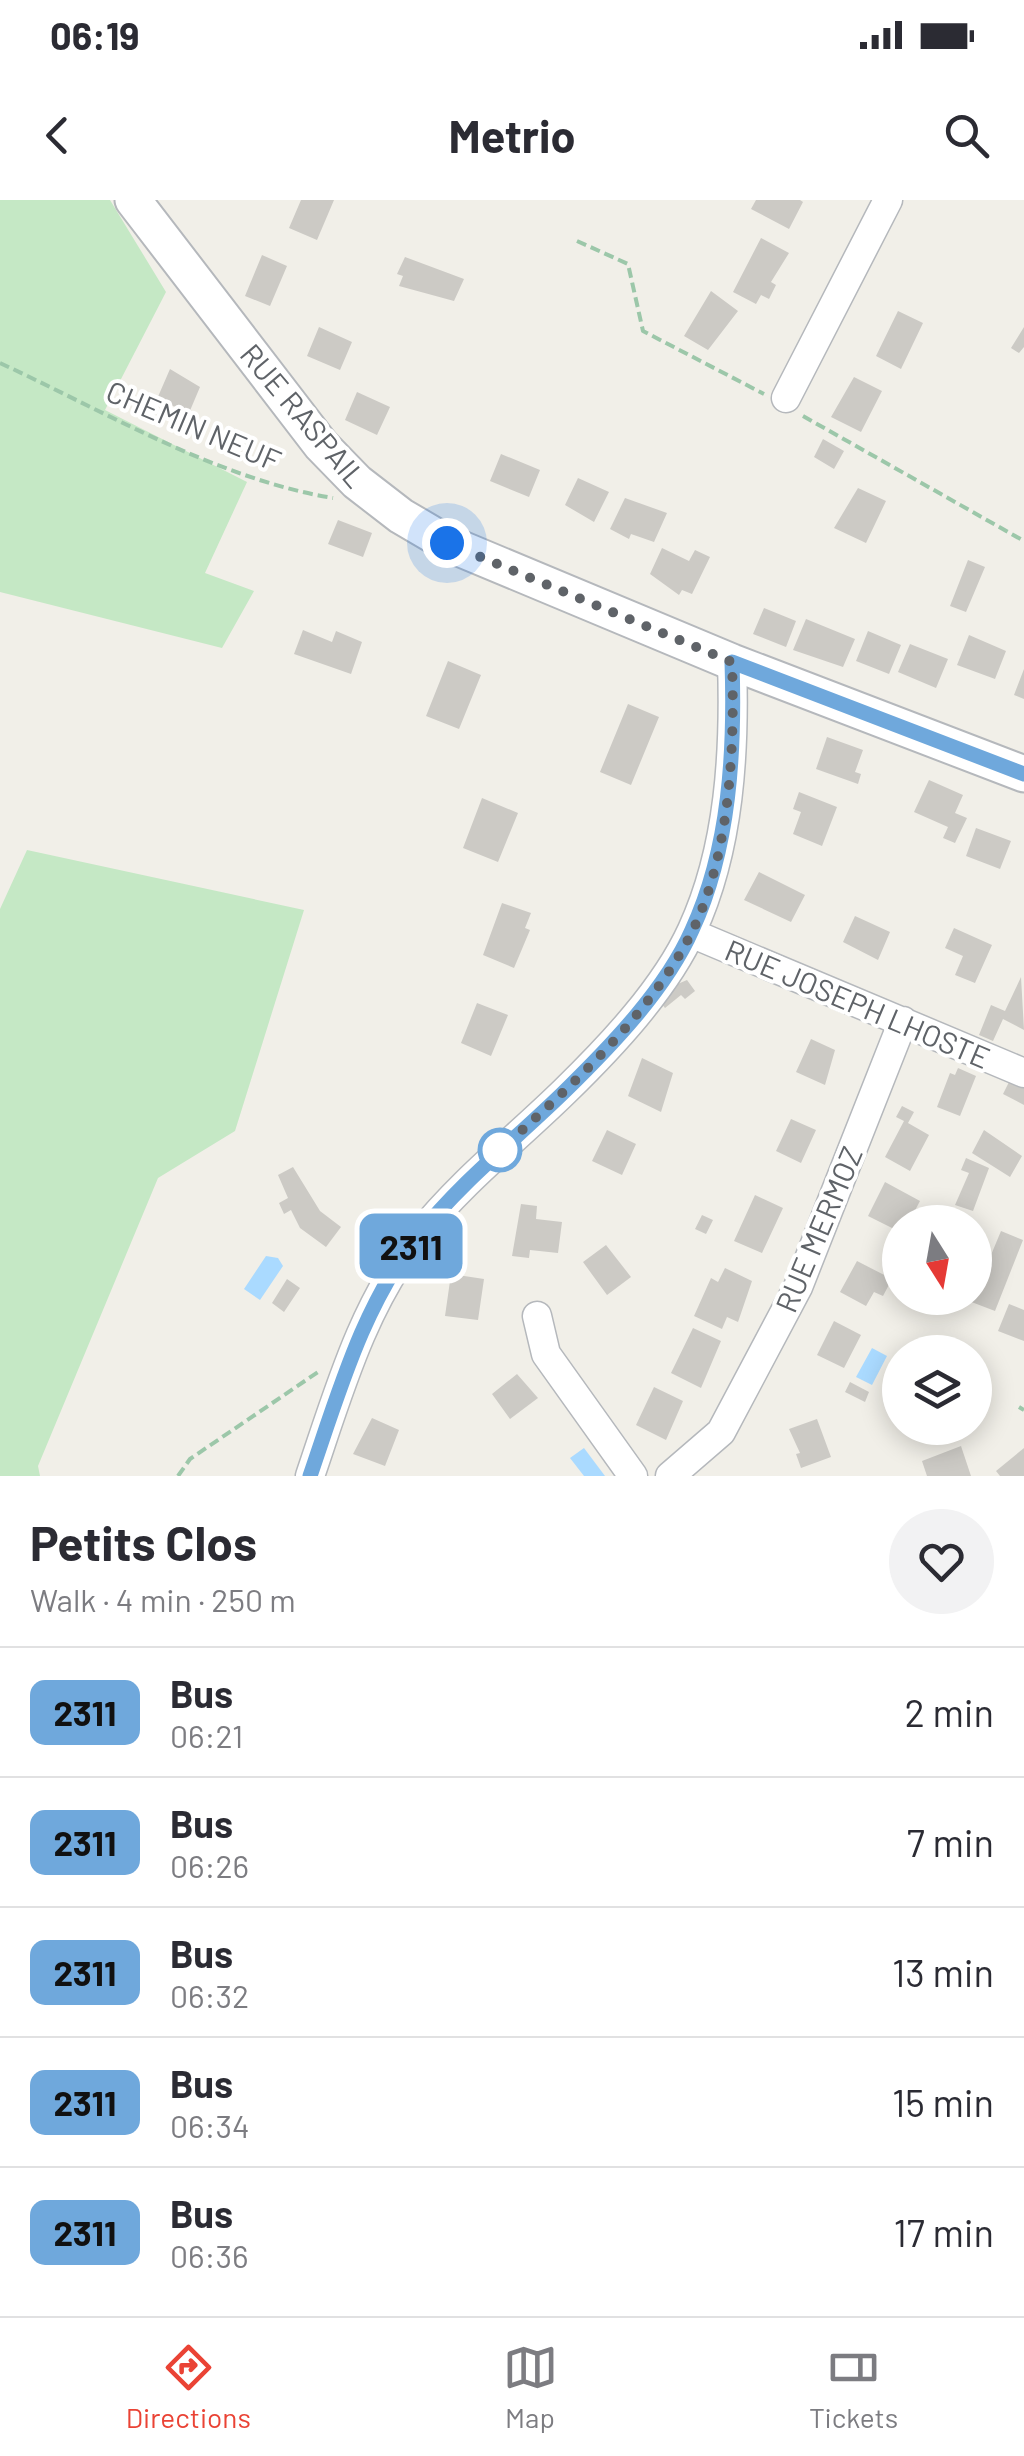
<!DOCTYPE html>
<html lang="en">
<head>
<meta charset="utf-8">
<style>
  body { margin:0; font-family:Barlow,sans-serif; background:#f2f2f3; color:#2b2b33; height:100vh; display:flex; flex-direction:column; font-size:38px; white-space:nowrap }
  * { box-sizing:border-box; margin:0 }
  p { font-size:32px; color:#7c7c81 }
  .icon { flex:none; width:55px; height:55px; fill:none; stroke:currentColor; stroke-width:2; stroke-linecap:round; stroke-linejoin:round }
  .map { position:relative; height:1276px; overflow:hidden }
  .sheet { display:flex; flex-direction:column; background:#fff; flex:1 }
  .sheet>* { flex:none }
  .badge { padding:0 20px; border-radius:15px; font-size:35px; line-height:65px }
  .needle { width:65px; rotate:169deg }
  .controls { position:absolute; left:882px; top:1005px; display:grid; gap:20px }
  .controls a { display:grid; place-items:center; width:110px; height:110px; border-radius:50%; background:#fff; box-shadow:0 5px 25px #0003; font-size:50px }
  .you { position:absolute; width:50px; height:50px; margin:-25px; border:8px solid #fff; border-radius:50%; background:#1a73e8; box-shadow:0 0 0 15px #1a73e833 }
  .map>.badge { position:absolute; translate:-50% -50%; box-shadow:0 0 0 5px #fff }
  .round { display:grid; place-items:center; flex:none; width:105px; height:105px; border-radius:52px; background:#f2f2f3 }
  .head { display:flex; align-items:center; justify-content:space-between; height:170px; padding:0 30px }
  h1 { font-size:48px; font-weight:700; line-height:75px }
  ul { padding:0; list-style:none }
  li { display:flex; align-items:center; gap:30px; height:130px; padding:0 30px; border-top:2px solid #e1e1e2 }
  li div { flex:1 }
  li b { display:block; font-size:38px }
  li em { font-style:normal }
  li .badge { min-width:110px; font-weight:700; text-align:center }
  .status { display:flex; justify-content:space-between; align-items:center; height:70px; padding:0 50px; background:#fff; direction:ltr }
  .status svg { height:28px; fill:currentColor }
  header { display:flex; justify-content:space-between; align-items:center; height:130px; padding:0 30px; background:#fff; font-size:45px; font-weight:700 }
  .dock { display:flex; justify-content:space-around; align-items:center; height:140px; border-top:2px solid #e1e1e2; background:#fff; font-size:28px; color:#7c7c81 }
  .dock a { display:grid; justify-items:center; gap:5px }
  .dock .selected { color:#ea4335 }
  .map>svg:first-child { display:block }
  .green { fill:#c5e8c5 }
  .water { fill:#aadaff }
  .building { fill:#cccac5 }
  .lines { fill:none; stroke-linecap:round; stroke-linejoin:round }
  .minor-casing { stroke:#b5b8bc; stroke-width:31 }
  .tertiary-casing { stroke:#b5b8bc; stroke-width:39 }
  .path { stroke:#9cc7a9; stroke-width:4; stroke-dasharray:10 5; stroke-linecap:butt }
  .minor { stroke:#fff; stroke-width:28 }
  .tertiary { stroke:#fff; stroke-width:35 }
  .line-casing { stroke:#fff; stroke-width:22 }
  .line { stroke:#6fa8dc; stroke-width:15 }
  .walk { stroke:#5f6368; stroke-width:10; stroke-dasharray:0 18 }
  .stop-dot { fill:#fff; stroke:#6fa8dc; stroke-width:5 }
  .labels { text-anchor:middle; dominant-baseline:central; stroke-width:8; stroke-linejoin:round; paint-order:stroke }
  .street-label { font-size:30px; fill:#5f6368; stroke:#fff }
</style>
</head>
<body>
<div class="status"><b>06:19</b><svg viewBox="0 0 49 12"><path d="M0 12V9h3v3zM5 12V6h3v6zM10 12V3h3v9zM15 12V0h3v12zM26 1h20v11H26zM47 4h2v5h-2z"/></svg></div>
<header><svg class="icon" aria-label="back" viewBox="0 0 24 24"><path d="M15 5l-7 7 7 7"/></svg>Metrio<svg class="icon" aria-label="search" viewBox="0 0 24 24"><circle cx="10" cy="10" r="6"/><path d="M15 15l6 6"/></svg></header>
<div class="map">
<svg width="1024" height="1276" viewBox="0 0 1024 1276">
  <rect width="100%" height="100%" fill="#f1efe8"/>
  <!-- green -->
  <path class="green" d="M0 0H110L166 92 105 210 247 282 205 373 254 391 222 448 0 392Z
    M27 650 304 710 235 931 158 978 38 1266 40 1276H0V709Z"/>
  <!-- water -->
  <path class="water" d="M266 1056 278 1058 283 1066 260 1100 244 1089Z
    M872 1148 887 1156 872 1185 856 1177Z
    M584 1248 605 1276H584L570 1258Z"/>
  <!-- building -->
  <path class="building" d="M301 0H334L317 40 289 28Z
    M756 0H800L803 2 789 29 751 9Z
    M761 38 789 53 771 82 776 85 769 99 761 95 756 104 733 92Z
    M262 55 287 66 270 106 245 96Z
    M405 57 464 79 454 101 399 86 403 76 397 74Z
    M711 91 738 111 708 150 684 136Z
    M898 111 923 123 901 169 876 156Z
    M319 127 352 142 340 170 307 156Z
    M1024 127V147L1019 153 1011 148Z
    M170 169 200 187 189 213 157 199Z
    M854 177 882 191 861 232 831 217Z
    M357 192 390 207 377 235 345 220Z
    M823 239 844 251 834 269 814 257Z
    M501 254 540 270 529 297 490 281Z
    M578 278 609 292 594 322 565 305Z
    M858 288 886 301 866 343 834 328Z
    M625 298 667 313 654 342 631 334 629 339 610 329Z
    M338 320 372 333 363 357 328 344Z
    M662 348 689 361 695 350 710 357 692 394 682 390 679 395 650 374Z
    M968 360 985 367 966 412 950 406Z
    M764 408 796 421 786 447 753 434Z
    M806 419 855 439 843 467 793 450Z
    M303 430 332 442 336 431 362 442 351 474 294 454Z
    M868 431 901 445 889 474 856 461Z
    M969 435 1006 451 995 479 957 465Z
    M910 444 948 459 936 488 898 472Z
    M448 461 481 475 459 529 426 516Z
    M1024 469V499L1014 495Z
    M628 504 659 517 631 585 600 572Z
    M827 537 863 550 855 572 861 574 858 584 816 569Z
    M929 580 963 595 955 613 967 618 955 643 943 638 948 627 914 612Z
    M799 592 837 607 822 646 793 634 801 612 793 609Z
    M482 598 518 613 498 662 463 648Z
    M976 628 1011 641 1000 669 966 656Z
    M759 672 805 695 791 722 744 700Z
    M502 703 531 713 525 728 530 730 514 768 483 755Z
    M855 716 890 732 878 760 843 742Z
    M954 728 992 745 975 783 955 775 963 756 945 748Z
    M1021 777 1024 830 1003 819 993 841 979 835 991 805 1005 811Z
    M687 780 695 791 685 799 681 795 665 808 654 794Z
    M477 803 508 815 491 856 461 843Z
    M811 839 835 850 825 885 796 872Z
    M642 858 673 873 661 912 628 896Z
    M958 868 976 876 960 916 937 907 950 873 955 875Z
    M1011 878 1024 885V905L1003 894Z
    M902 906 914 912 908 923 929 935 910 971 885 957 904 921 896 917Z
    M791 919 816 930 801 963 776 951Z
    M607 930 636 944 622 975 592 961Z
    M984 930 1022 956 1010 977 972 953Z
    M966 958 989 968 973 1011 955 1005 969 973 961 970Z
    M293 967 320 1011 341 1027 326 1047 300 1028 291 1010 284 1014 279 1003 288 998 278 975Z
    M885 982 920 1001 909 1022H900V1032L868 1016Z
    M755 995 783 1008 762 1053 734 1041Z
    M521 1004 537 1006 536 1019 562 1022 558 1053 530 1050 529 1058 512 1056Z
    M702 1015 713 1020 706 1034 695 1029Z
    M1001 1031 1023 1040 995 1111 961 1098H975V1078L986 1082 991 1070 986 1067Z
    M606 1045 631 1077 607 1095 583 1062Z
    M857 1061 892 1079 883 1096 874 1092 866 1106 840 1092Z
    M725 1068 752 1081 738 1122 727 1117 722 1129 694 1116 711 1078 718 1082Z
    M451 1074 484 1079 478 1120 445 1116Z
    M287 1079 300 1088 284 1112 272 1103Z
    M1009 1104 1024 1110V1141L998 1131Z
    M834 1121 861 1135 844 1168 817 1155Z
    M693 1128 721 1141 701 1188 671 1173Z
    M517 1174 538 1198 510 1219 492 1194Z
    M850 1182 869 1192 865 1202 845 1192Z
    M654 1187 683 1201 666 1240 636 1225Z
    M372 1218 399 1230 385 1266 353 1254Z
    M817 1219 831 1257 801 1268 796 1254 800 1253 789 1229Z
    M961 1246 971 1276H927L922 1261Z
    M1024 1248V1276H1000L996 1271Z"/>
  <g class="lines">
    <defs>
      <path id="minor" d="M786 198 888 0
        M691 733 1024 873
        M537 1116 546 1154 633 1276
        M310 1276C338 1194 363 1104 419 1035 462 981 516 939 565 891 611 846 665 789 692 730 730 648 735 550 732 462
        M670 1276 721 1232 798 1087 903 821"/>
      <path id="tertiary" d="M133 0 321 245 357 282 401 316 447 343 732 462 1024 574"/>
    </defs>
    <!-- minor casing -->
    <use href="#minor" class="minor-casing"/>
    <!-- tertiary casing -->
    <use href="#tertiary" class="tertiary-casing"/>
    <!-- path -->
    <path class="path" d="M577 41 628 64 643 131 764 194
      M0 163C106 212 217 279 333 298
      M803 216 1024 341
      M1019 1207 1024 1210
      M178 1276 190 1259 318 1172"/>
    <!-- minor -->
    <use href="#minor" class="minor"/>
    <!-- tertiary -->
    <use href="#tertiary" class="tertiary"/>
  </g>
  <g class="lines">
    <defs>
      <path id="line" d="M310 1276C338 1195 364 1102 419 1035 462 981 516 939 565 891 611 846 666 789 692 730 730 648 735 550 732 462L1024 574"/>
    </defs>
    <!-- line casing -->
    <use href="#line" class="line-casing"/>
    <!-- line -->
    <use href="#line" class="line"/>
    <!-- walk -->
    <path class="walk" d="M447 343 732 462C735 547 730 655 692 732 649 817 569 888 500 950"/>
  </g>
  <!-- markers -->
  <circle class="stop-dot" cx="500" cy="950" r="20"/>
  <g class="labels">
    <!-- street labels -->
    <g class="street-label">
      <text transform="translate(304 215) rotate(50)">RUE RASPAIL</text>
      <text transform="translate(194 225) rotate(23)">CHEMIN NEUF</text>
      <text transform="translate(858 803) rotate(23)">RUE JOSEPH LHOSTE</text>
      <text transform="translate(818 1029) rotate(-67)">RUE MERMOZ</text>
    </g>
  </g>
</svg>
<div class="controls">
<a><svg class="needle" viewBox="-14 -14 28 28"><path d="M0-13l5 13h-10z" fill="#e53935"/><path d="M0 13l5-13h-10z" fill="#7c7c81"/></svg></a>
<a><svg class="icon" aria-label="layers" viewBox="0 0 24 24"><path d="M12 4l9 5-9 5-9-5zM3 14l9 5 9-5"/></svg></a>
</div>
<div class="you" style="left:447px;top:343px"></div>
<b class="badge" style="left:411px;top:1046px;background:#6fa8dc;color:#111">2311</b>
</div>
<section class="sheet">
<div class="head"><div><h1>Petits Clos</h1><p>Walk · 4 min · 250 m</p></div><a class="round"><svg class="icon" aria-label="heart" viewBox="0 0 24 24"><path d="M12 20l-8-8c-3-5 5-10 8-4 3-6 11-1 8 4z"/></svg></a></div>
<ul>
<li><span class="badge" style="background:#6fa8dc;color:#111">2311</span><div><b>Bus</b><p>06:21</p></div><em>2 min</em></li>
<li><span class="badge" style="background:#6fa8dc;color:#111">2311</span><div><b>Bus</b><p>06:26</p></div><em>7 min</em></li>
<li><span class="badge" style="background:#6fa8dc;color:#111">2311</span><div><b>Bus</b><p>06:32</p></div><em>13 min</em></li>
<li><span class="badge" style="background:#6fa8dc;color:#111">2311</span><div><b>Bus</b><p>06:34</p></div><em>15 min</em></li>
<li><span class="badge" style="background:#6fa8dc;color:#111">2311</span><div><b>Bus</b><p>06:36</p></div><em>17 min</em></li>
</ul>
</section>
<nav class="dock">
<a class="selected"><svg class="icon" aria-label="directions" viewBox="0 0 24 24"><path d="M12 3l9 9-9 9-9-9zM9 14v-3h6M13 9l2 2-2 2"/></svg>Directions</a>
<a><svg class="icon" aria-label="map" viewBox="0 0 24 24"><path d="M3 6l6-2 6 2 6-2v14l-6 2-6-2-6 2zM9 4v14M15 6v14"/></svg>Map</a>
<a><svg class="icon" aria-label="tickets" viewBox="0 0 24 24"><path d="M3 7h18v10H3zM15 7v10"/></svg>Tickets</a>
</nav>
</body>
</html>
